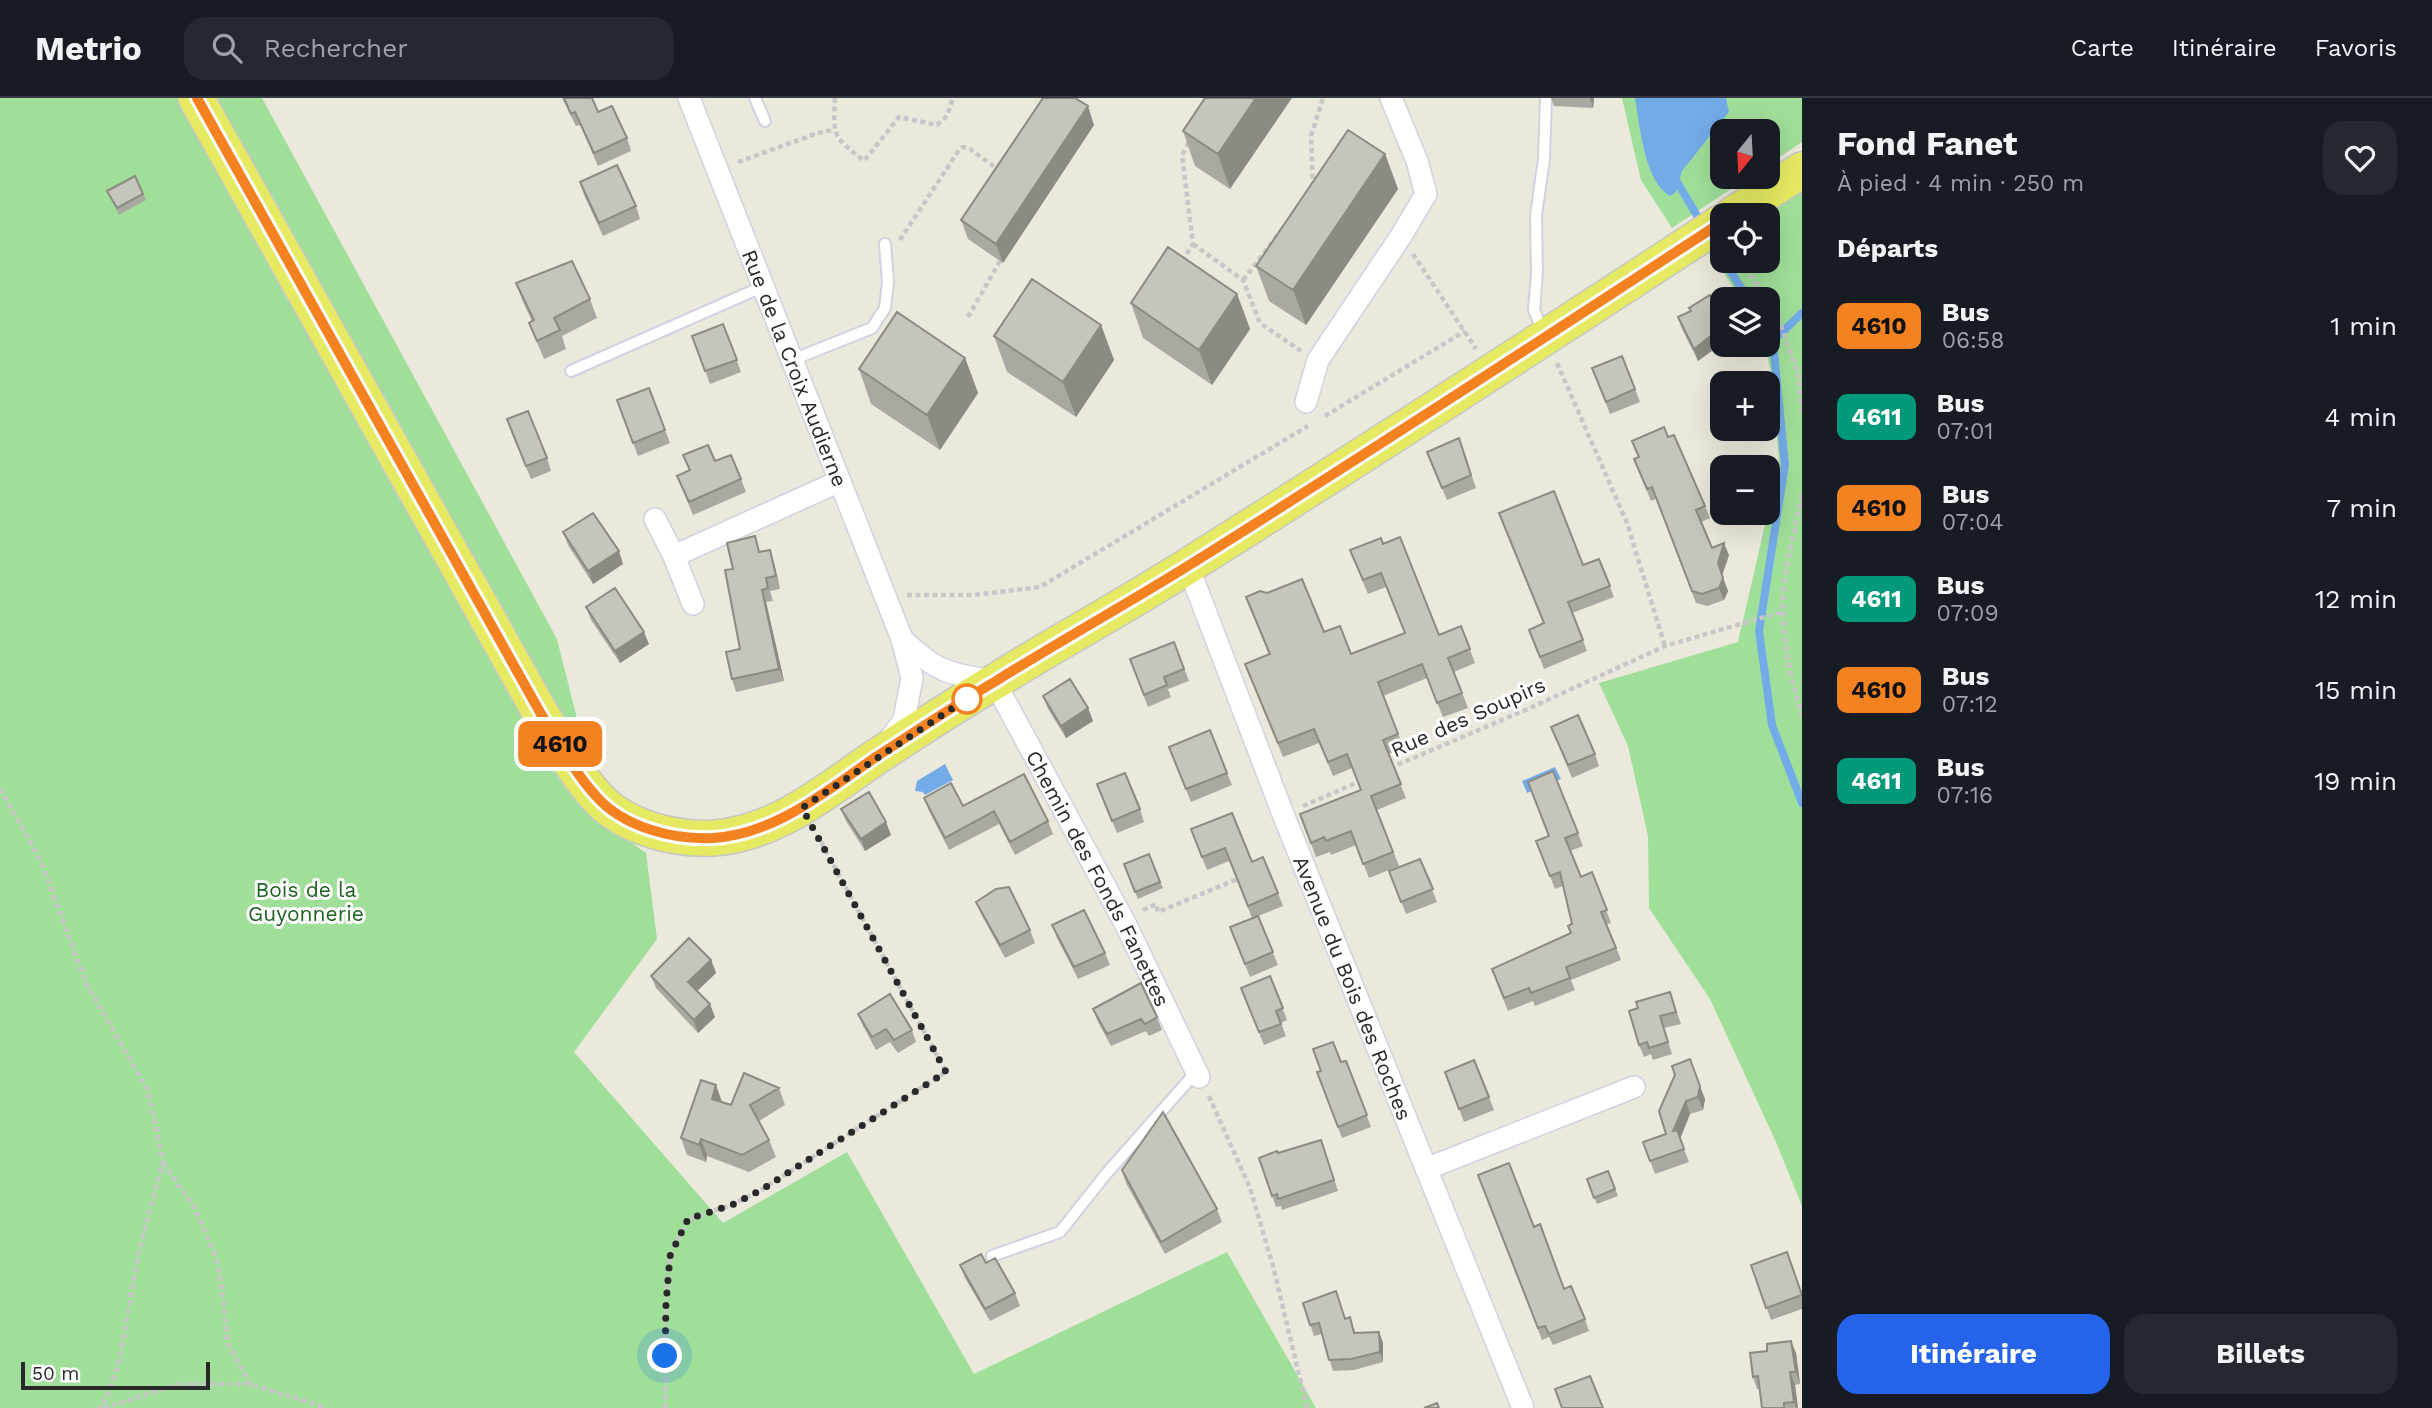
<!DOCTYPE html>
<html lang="fr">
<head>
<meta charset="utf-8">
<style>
  body { margin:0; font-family:"Work Sans",sans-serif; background:#242831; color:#f1f3f6; height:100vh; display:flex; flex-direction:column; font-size:26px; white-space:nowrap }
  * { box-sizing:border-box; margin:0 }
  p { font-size:23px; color:#9ea1a6 }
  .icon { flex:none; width:38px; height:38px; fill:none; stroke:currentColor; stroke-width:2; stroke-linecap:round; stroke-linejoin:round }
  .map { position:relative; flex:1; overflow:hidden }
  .panel { display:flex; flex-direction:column; background:#171b24; width:630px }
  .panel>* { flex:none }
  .badge { padding:0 14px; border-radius:10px; font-size:24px; line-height:46px }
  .needle { width:46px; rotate:198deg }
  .controls { position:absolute; left:1710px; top:21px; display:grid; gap:14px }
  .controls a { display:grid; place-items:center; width:70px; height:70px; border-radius:14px; background:#171b24; box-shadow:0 7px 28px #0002; font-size:35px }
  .scale { position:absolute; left:21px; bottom:18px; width:189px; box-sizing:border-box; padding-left:7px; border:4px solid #292929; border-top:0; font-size:19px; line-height:24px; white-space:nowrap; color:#292929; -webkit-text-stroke:5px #fff; paint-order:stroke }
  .you { position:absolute; width:35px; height:35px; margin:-18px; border:5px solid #fff; border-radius:50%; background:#1a73e8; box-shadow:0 0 0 10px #1a73e833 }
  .map>.badge { position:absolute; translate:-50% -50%; box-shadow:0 0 0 4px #fff }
  h2 { padding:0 35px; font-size:26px; line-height:63px }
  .round { display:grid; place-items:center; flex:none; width:74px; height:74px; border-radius:21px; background:#242831 }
  .headline { display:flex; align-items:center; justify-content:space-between; height:119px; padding:0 35px }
  h1 { font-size:33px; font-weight:700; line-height:52px }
  .action { display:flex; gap:14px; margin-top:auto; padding:14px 35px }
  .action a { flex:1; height:80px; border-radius:21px; background:#2563eb; color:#fff; font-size:28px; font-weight:700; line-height:80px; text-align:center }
  .action a+a { background:#242831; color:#f1f3f6 }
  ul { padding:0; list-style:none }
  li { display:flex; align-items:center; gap:21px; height:91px; padding:0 35px }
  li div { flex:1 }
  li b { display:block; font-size:26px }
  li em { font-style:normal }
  li .badge { min-width:77px; font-weight:700; text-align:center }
  header { display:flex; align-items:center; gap:42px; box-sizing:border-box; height:98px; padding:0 35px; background:#171b24; border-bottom:2px solid #363941 }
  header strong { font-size:33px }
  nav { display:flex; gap:38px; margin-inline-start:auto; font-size:24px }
  .search { width:490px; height:63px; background:#242831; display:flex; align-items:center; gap:18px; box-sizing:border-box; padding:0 24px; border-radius:21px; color:#9ea1a6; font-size:26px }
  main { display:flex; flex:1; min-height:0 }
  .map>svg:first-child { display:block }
  .green { fill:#a0df9a }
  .water { fill:#73abe8 }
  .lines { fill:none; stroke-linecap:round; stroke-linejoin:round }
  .stream { stroke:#73abe8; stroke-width:8 }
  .lane-casing { stroke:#d2d1e1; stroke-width:14 }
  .street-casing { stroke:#d2d1e1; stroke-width:24 }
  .primary-casing { stroke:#c7c7c7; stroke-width:38 }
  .path { stroke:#c7c7c7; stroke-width:4.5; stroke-dasharray:5 3.5; stroke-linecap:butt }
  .lane { stroke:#fff; stroke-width:10 }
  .street { stroke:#fff; stroke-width:21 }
  .primary { stroke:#e6ea62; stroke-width:35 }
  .wall { fill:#aaa9a1 }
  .shaded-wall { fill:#8b8a83 }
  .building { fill:#c6c5bb; stroke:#8b8a83; stroke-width:2 }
  .line-casing { stroke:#fff; stroke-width:16 }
  .line { stroke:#f58220; stroke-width:10 }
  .walk { stroke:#292929; stroke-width:7; stroke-dasharray:0 12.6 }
  .stop-dot { fill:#fff; stroke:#f58220; stroke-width:3.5 }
  .labels { text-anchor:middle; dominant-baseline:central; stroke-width:6; stroke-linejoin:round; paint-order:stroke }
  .street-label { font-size:21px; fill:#292929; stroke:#fff }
  .park-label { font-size:21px; fill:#1d6221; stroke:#fff }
</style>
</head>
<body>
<header>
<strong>Metrio</strong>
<div class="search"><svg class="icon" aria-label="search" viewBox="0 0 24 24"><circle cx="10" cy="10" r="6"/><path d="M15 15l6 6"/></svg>Rechercher</div>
<nav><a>Carte</a><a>Itinéraire</a><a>Favoris</a></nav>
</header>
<main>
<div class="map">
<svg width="1802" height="1310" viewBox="0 0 1802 1310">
  <rect width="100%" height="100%" fill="#ebe8dc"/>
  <!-- green -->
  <path class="green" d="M0 0H262L557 541 603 724 646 755 657 841 574 954 723 1125 847 1054 974 1276 1227 1154 1316 1310H0Z
    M1622 0H1802V44L1768 67V33H1722V79H1749L1672 130 1641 82Z
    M1802 94V1108L1776 1044 1710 901 1649 810 1648 738 1628 648 1599 585 1738 544 1779 366 1773 284 1765 247H1768V201H1740L1708 149 1722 141V163H1768V117H1763Z"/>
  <!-- water -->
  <path class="water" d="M1635 0H1726L1729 14 1682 73 1676 94 1670 98C1644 83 1640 28 1635 0Z
    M945 666 953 682 925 697 923 694 915 693 917 683Z
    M1555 669 1561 681 1527 695 1522 683Z"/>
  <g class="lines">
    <!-- stream -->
    <path class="stream" d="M1673 77 1702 126
      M1711 140 1722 159
      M1724 163 1748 201
      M1768 234 1773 243 1785 367 1759 533 1772 627 1802 705
      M1773 243 1802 215"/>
    <defs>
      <path id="lane" d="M755 0 765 23
        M1544 236 1534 212 1537 175 1536 117 1544 61 1546 0
        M792 262 872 230 885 210 888 184 885 146
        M571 273 764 188
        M992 1158 1060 1134 1106 1076 1197 973"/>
      <g id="street">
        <path id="s1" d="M689 0 902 541 912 580 904 622 890 641"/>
        <path d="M1306 304 1318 262 1401 138 1426 96 1417 63 1391 0"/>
        <path d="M655 421 674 458 693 506"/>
        <path d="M674 458 840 383"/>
        <path id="s2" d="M1188 468 1283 716 1523 1310"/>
        <path id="s3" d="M902 541C935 573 950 577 994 583L1126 827 1199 979"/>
        <path d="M1426 1071 1634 989"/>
      </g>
      <path id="primary" d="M196 0 541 616C558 643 574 674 596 698 623 729 673 742 713 740 776 736 826 693 876 659 916 633 955 607 996 583 1060 543 1127 507 1191 466 1369 354 1546 239 1722 124
        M1732 117 1802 72"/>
    </defs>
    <!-- lane casing -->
    <use href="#lane" class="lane-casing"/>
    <!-- street casing -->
    <use href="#street" class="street-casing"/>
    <!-- primary casing -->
    <use href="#primary" class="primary-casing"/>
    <!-- path -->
    <path class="path" d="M835 0C833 40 833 38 864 63L899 19 937 27 947 18 953 0
      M738 64 818 35 833 32
      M1313 89 1311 38 1323 0
      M900 142 959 52 963 49 970 51 1000 73
      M1193 146 1243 182 1260 225 1301 253
      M1413 156 1476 251
      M1182 163 1193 146 1182 57 1189 44
      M1740 163 1775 211 1798 276 1802 317
      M1243 182 1283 130
      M968 219 1000 163
      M1557 265 1627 425 1665 548
      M1325 318 1465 233
      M1802 397C1795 435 1781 477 1783 516 1784 552 1792 584 1802 618
      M907 497H973L1040 489 1308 328
      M1390 670 1530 610 1665 548 1782 514
      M0 691 40 761 86 885 148 993 163 1064 140 1149 119 1264 107 1299 99 1310
      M1303 708 1363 682
      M1143 812 1156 806 1158 814 1240 780
      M1209 998 1250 1090 1273 1168 1307 1310
      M163 1065 194 1109 216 1159 222 1192 228 1246 250 1286
      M104 1310 180 1286H250L327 1310
      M665 1310 666 1206 670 1158 688 1121 731 1107 761 1092 946 974 816 735"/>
    <!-- lane -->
    <use href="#lane" class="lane"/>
    <!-- street -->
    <use href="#street" class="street"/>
    <!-- primary -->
    <use href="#primary" class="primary"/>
  </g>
  <!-- wall -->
  <path class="wall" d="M562 0H592L598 14 627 40 631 53 598 68 580 27 576 28Z
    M1205 0 1230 91 1195 68 1183 33Z
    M1551 0H1594L1593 10 1554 8Z
    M1094 27 1003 165 968 141 961 122Z
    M1385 56 1398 91 1306 227 1269 203 1256 168Z
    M580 84 636 108 640 121 603 138 584 97Z
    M107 93 143 96 146 102 119 117Z
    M516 185 590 201 597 220 562 238 566 251 544 261 529 225 532 223 523 204Z
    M1237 196 1250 231 1212 287 1143 240 1131 205Z
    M1722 217V247H1734L1728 256 1717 249 1698 263 1682 231 1678 219Z
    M723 226 741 274 710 286 692 238Z
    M1101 227 1114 262 1076 319 1007 274 994 238Z
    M1622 258 1640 304 1610 316 1592 270Z
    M965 260 978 295 940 352 871 306 859 271Z
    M649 290 670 345 638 358 617 302Z
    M511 334 547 360 551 373 531 381Z
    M1668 339 1705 408 1710 420 1701 424 1712 450 1729 457 1722 477 1728 493 1724 502 1707 508 1696 505 1656 401 1651 403 1634 361 1638 359 1632 343Z
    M1459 340 1476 390 1447 402 1427 354Z
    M683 357 715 363 741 381 746 394 693 417 677 378 689 372Z
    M563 434 623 466 593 486 568 447Z
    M1383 446 1439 537 1461 528 1475 565 1454 574 1468 610 1443 619 1427 580 1383 598 1404 650 1388 656 1406 700 1377 712 1399 768 1369 780 1356 747 1331 757 1330 754 1316 759 1300 716 1361 692 1352 670 1333 678 1319 645 1283 659 1245 566 1269 557 1246 499 1324 534 1351 556 1405 535 1386 489 1368 496 1350 452Z
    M761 454 774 465 780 491 770 493 773 503 766 504 784 583 736 594 732 581 740 551 733 471Z
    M1599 461 1614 499 1572 515 1587 553 1544 571 1529 532 1544 526 1583 467Z
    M586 509 649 546 620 565 591 522Z
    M1174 544 1189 583 1168 591 1171 599 1148 609 1130 561Z
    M1043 598 1088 610 1093 623 1066 640 1048 611Z
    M1551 629 1595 656 1599 668 1572 680Z
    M1169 649 1227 675 1232 687 1191 704Z
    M1553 673 1583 748 1570 753 1581 779 1592 774 1611 825 1607 826 1621 862 1571 882 1575 892 1535 908 1533 903 1508 913 1496 883 1571 835 1572 826 1563 788 1555 791 1536 743 1548 738Z
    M1097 686 1140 711 1144 724 1117 735Z
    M924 700 1048 723 1053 736 1015 757 999 726 949 752 929 713Z
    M841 711 891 737 865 753 846 723Z
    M1232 715 1252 764 1278 795 1283 808 1258 818 1278 867 1250 879 1235 842 1252 820 1229 763 1207 772 1196 744Z
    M1149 756 1163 790 1138 801 1124 766Z
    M1420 761 1437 804 1406 816 1389 773Z
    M976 804 1030 832 1035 845 1005 860 981 816Z
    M1052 827 1105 855 1110 867 1078 881 1057 840Z
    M711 862 716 875 697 893 715 919 698 935 656 890 651 878Z
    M1270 878 1287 922 1281 925 1286 938 1264 947 1246 902Z
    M1670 894 1681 926 1664 930 1672 956 1653 962 1651 956 1644 959 1639 947 1638 910Z
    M1093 911 1157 919 1162 932 1149 938 1146 933 1111 948 1098 924Z
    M858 916 912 932 916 944 898 955 890 944 876 952 863 928Z
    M1346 963 1371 1029 1342 1040 1317 974Z
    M1445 974 1489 999 1494 1012 1464 1024Z
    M1675 977 1705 1001 1703 1012 1690 1016 1680 1041 1689 1064 1655 1076 1643 1044 1666 1036Z
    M779 990 785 1007 759 1023 769 1042 776 1059 749 1074 707 1058 706 1064 687 1057 681 1040 722 1004 731 1007Z
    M1325 1053 1338 1093 1282 1112 1281 1108 1276 1109 1259 1060 1278 1055Z
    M1122 1072 1217 1111 1222 1124 1165 1156 1126 1085Z
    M1608 1073 1618 1098 1597 1106 1587 1081Z
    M1478 1077 1534 1129 1564 1191 1585 1221 1589 1233 1553 1247 1549 1239 1542 1242Z
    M986 1165 1015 1195 1020 1208 990 1223 965 1180 960 1167Z
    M1751 1167 1802 1195V1211L1771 1222Z
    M1303 1205 1345 1220 1354 1230 1355 1235 1379 1234 1383 1245V1264L1354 1272 1333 1273 1322 1236 1314 1238Z
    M1796 1255 1800 1286 1795 1287 1798 1310H1762L1760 1291H1757L1753 1279Z"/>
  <!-- shaded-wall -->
  <path class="shaded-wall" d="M1256 0H1292L1230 91 1218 56Z
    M1590 0H1594L1593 10Z
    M1088 8 1094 27 1003 165 996 146Z
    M1385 56 1398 91 1306 227 1293 192Z
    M1237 196 1250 231 1212 287 1199 252Z
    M1101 227 1114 262 1076 319 1063 284Z
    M1712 237 1717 249 1698 263 1694 251Z
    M1725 247H1734L1728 256Z
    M965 260 978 295 940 352 927 317Z
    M1724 445 1729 457 1722 478 1718 465Z
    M770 452 774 465 780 491 776 478Z
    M619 453 623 466 593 486 588 473Z
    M1723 480 1728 493 1724 502 1719 490Z
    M762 492 766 504 784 583 779 571Z
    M644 534 649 546 620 565 615 553Z
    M1088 610 1093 623 1066 640 1061 628Z
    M886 724 891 737 865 753 861 741Z
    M711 862 716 875 693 897 688 884Z
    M710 906 715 919 698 935 694 922Z
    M716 987 722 1004 712 1001Z
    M1700 988 1705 1001 1703 1012 1698 999Z
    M1686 1003 1690 1016 1678 1046 1673 1033Z
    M701 1041 707 1058 706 1064 699 1047Z
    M1379 1234 1383 1245V1264L1380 1254Z
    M1791 1243 1796 1255 1800 1286 1796 1274Z
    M1790 1274 1795 1287 1798 1310H1796L1794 1304Z"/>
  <!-- building -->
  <path class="building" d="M564 0H592L598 14 612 8 627 40 594 55 575 14 571 16Z
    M1043 0H1075L1088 8 996 146 961 122Z
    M1205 0H1256L1218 56 1183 33Z
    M1348 32 1385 56 1293 192 1256 168Z
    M617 67 636 108 599 125 580 84Z
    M135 78 143 96 117 110 107 93Z
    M1168 149 1237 196 1199 252 1131 205Z
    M572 163 590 201 554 220 560 232 537 243 529 225 534 222 516 185Z
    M1032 181 1101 227 1063 284 994 238Z
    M1710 197 1722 217V243L1712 237 1694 251 1678 219 1691 213 1689 210Z
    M897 214 965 260 927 317 859 271Z
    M723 226 737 262 705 273 692 238Z
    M1622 258 1635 291 1606 304 1592 270Z
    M649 290 665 332 633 345 617 302Z
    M528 313 547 360 526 368 507 321Z
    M1664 329 1668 339 1674 337 1705 408 1696 412 1712 450 1724 445 1718 465 1723 480 1719 490 1702 496 1692 493 1652 389 1647 391 1634 361 1639 359 1632 343Z
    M1459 340 1471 377 1442 390 1427 354Z
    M708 347 715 363 731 357 741 381 689 404 677 378 690 372 683 357Z
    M1554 393 1583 467 1599 461 1610 488 1568 504 1583 542 1540 559 1529 532 1544 525 1499 415Z
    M593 415 619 453 588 473 563 434Z
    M755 438 759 454 770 452 776 478 766 480 768 490 762 492 779 571 732 581 726 554 740 551 725 472 733 471 727 445Z
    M1400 439 1439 537 1461 528 1470 551 1448 560 1462 595 1437 605 1422 566 1378 584 1398 636 1383 642 1401 686 1371 698 1393 754 1363 766 1351 733 1326 743 1324 739 1311 745 1300 716 1361 692 1347 656 1328 664 1314 631 1278 645 1245 566 1270 556 1246 499 1260 493 1267 495 1302 481 1324 534 1340 528 1351 556 1405 535 1381 475 1363 482 1350 452 1381 440 1383 446Z
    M615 490 644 534 615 553 586 509Z
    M1174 544 1184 571 1164 579 1167 587 1144 597 1130 561Z
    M1070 581 1088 610 1061 628 1043 598Z
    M1578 617 1595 656 1568 667 1551 629Z
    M1210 632 1227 675 1186 691 1169 649Z
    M1553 673 1578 735 1565 740 1581 779 1592 774 1607 812 1601 814 1616 850 1566 869 1570 880 1531 895 1529 890 1504 900 1492 871 1571 835 1568 828 1572 826 1560 774 1550 778 1536 743 1549 738 1528 684Z
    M1125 675 1140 711 1112 723 1097 686Z
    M1024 676 1048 723 1010 744 994 713 945 740 924 700 951 685 963 708Z
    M869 694 886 724 861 741 841 711Z
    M1232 715 1252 764 1263 759 1278 795 1248 808 1225 750 1202 759 1191 731Z
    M1149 756 1160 784 1135 794 1124 766Z
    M1420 761 1433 791 1401 804 1389 773Z
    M1009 789 1030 832 1000 847 976 804 996 791Z
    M1084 812 1105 855 1074 869 1052 827Z
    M1258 818 1273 854 1245 866 1230 829Z
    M689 840 711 862 688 884 710 906 694 922 651 878Z
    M1270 878 1283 910 1276 913 1281 926 1259 934 1241 890Z
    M1141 885 1157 919 1145 926 1141 921 1107 936 1093 911Z
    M1670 894 1676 914 1660 918 1668 944 1649 950 1647 944 1639 947 1629 913 1638 910 1636 904Z
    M890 896 912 932 894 942 886 931 872 939 858 916Z
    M1333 944 1341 964 1346 963 1367 1017 1338 1029 1317 974 1321 973 1313 951Z
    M1690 961 1700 988 1698 999 1686 1003 1673 1033 1677 1032 1684 1051 1650 1063 1643 1044 1666 1036 1659 1013 1675 977 1672 968Z
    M1474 962 1489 999 1459 1011 1445 974Z
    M744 975 779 990 750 1007 769 1042 742 1057 701 1041 699 1047 681 1040 701 982 716 987 712 1001 731 1007Z
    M1163 1014 1217 1111 1161 1144 1122 1072Z
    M1321 1042 1334 1082 1278 1101 1277 1096 1272 1098 1259 1060 1277 1053 1278 1055Z
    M1509 1065 1534 1129 1540 1126 1564 1191 1571 1188 1585 1221 1549 1236 1545 1228 1538 1230 1478 1077Z
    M1608 1073 1615 1091 1594 1100 1587 1081Z
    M1787 1154 1802 1197 1766 1210 1751 1167Z
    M981 1156 986 1165 995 1160 1015 1195 985 1211 960 1167Z
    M1336 1193 1345 1221 1350 1219 1354 1235 1379 1234 1380 1254 1351 1261 1329 1262 1319 1225 1310 1227 1303 1205Z
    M1791 1243 1796 1274H1790L1794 1304 1784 1305V1310H1762L1758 1278 1753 1279 1750 1255 1767 1253V1246Z
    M1590 1278 1603 1310H1562L1555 1291Z
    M1437 1305 1439 1310H1424Z"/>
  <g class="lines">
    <defs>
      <path id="line" d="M197 0 541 616C558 643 574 674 596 698 623 729 673 742 713 740 776 736 826 693 876 659 916 633 955 607 996 583 1060 543 1127 506 1191 466 1369 355 1545 239 1722 124"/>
    </defs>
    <!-- line casing -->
    <use href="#line" class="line-casing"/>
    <!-- line -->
    <use href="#line" class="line"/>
    <!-- walk -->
    <path class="walk" d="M665 1258 666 1206 670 1158 688 1121 732 1107 761 1092 946 974 802 710 974 596 967 601"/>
  </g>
  <!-- markers -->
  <circle class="stop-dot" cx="967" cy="601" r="14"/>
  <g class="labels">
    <!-- street labels -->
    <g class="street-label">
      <text stroke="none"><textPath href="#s1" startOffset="290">Rue de la Croix Audierne</textPath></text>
      <text transform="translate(1468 619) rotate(-24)">Rue des Soupirs</text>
      <text stroke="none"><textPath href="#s3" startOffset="327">Chemin des Fonds Fanettes</textPath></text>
      <text stroke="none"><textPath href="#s2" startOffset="453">Avenue du Bois des Roches</textPath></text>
    </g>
    <!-- park labels -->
    <g class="park-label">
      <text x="306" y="791">Bois de la<tspan x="306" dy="24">Guyonnerie</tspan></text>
    </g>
  </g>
</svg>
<div class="controls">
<a><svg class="needle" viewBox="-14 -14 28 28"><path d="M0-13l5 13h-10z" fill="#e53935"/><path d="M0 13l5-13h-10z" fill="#9ea1a6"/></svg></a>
<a><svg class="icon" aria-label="locate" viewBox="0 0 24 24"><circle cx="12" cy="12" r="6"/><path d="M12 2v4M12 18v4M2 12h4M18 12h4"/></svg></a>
<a><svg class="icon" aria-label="layers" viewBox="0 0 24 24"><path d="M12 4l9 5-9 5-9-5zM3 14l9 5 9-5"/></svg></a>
<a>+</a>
<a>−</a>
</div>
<div class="scale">50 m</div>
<div class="you" style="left:665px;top:1258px"></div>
<b class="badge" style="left:560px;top:646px;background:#f58220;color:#111">4610</b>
</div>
<section class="panel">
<div class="headline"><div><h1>Fond Fanet</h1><p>À pied · 4 min · 250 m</p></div><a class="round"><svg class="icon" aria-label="heart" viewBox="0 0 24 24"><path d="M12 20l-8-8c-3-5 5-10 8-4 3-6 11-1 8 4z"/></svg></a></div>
<h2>Départs</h2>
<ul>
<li><span class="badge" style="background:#f58220;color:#111">4610</span><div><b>Bus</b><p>06:58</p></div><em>1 min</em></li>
<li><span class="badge" style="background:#009a7a;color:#fff">4611</span><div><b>Bus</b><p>07:01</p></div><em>4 min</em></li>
<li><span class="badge" style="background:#f58220;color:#111">4610</span><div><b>Bus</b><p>07:04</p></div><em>7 min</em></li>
<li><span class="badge" style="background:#009a7a;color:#fff">4611</span><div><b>Bus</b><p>07:09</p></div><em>12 min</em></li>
<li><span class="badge" style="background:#f58220;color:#111">4610</span><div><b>Bus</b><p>07:12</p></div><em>15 min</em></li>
<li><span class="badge" style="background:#009a7a;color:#fff">4611</span><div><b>Bus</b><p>07:16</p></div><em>19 min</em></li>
</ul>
<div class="action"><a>Itinéraire</a><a>Billets</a></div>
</section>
</main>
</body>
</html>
